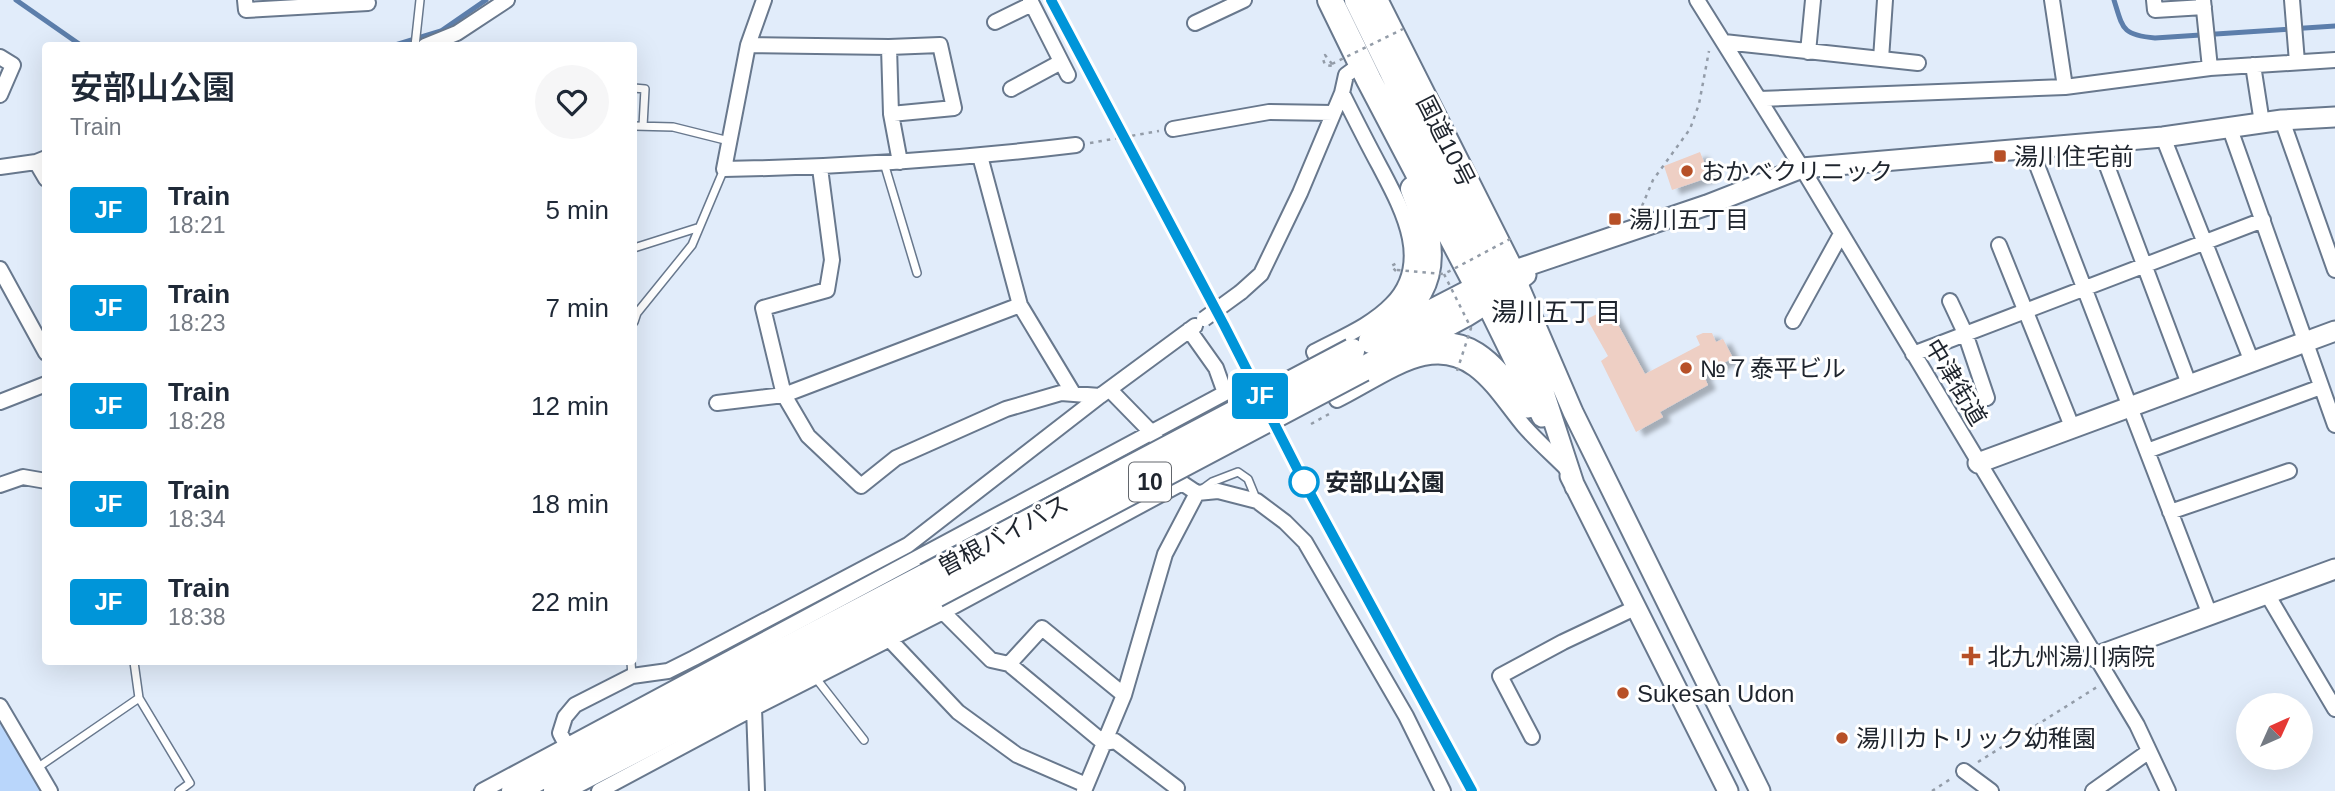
<!DOCTYPE html>
<html lang="en">
<head>
<meta charset="utf-8">
<style>
  body { margin:0; font-family:Arial,"Noto Sans JP",sans-serif; background:#f6f6f7; color:#1f2937; height:100vh; display:flex; flex-direction:column; font-size:26px; white-space:nowrap }
  * { box-sizing:border-box; margin:0 }
  p { font-size:23px; color:#747a83 }
  .icon { flex:none; width:38px; height:38px; fill:none; stroke:currentColor; stroke-width:2; stroke-linecap:round; stroke-linejoin:round }
  .map { position:relative; flex:1; overflow:hidden }
  .sheet { position:absolute; left:42px; top:42px; width:595px; height:623px; display:flex; flex-direction:column; background:#fff; border-radius:7px; box-shadow:0 7px 28px #0002 }
  .sheet>* { flex:none }
  .badge { padding:0 14px; border-radius:5px; font-size:24px; line-height:46px }
  .needle { width:46px; rotate:45deg }
  .buttons { position:absolute; left:2236px; top:693px; display:grid; gap:14px }
  .buttons a { display:grid; place-items:center; width:77px; height:77px; border-radius:50%; background:#fff; box-shadow:0 7px 28px #0002; font-size:35px }
  .map>.badge { position:absolute; translate:-50% -50%; box-shadow:0 0 0 4px #fff }
  .round { display:grid; place-items:center; flex:none; width:74px; height:74px; border-radius:37px; background:#f6f6f7 }
  .head { display:flex; align-items:center; justify-content:space-between; height:119px; padding:0 28px }
  h1 { font-size:33px; font-weight:600; line-height:52px }
  ul { padding:0; list-style:none }
  li { display:flex; align-items:center; gap:21px; height:98px; padding:0 28px }
  li div { flex:1 }
  li b { display:block; font-size:26px }
  li em { font-style:normal }
  li .badge { min-width:77px; font-weight:700; text-align:center }
  .map>svg:first-child { display:block }
  .green { fill:#b9d6fb }
  .lines { fill:none; stroke-linecap:round; stroke-linejoin:round }
  .stream { stroke:#5c7eab; stroke-width:5 }
  .building { fill:#eecfc4; filter:url(#shadow) }
  .service-casing { stroke:#68788d; stroke-width:10 }
  .minor-casing { stroke:#68788d; stroke-width:18 }
  .tertiary-casing { stroke:#68788d; stroke-width:23 }
  .trunk-casing { stroke:#68788d; stroke-width:28 }
  .path { stroke:#939ca8; stroke-width:2.5; stroke-dasharray:3.5 5; stroke-linecap:butt }
  .service { stroke:#fff; stroke-width:7 }
  .minor { stroke:#fff; stroke-width:14 }
  .tertiary { stroke:#fff; stroke-width:19 }
  .trunk { stroke:#fff; stroke-width:24 }
  .rail-casing { stroke:#717985; stroke-width:8 }
  .rail { stroke:#fff; stroke-width:5; stroke-dasharray:16; stroke-linecap:butt }
  .minor-bridge-casing { stroke:#68788d; stroke-width:18; stroke-linecap:butt }
  .trunk-bridge-casing { stroke:#68788d; stroke-width:28; stroke-linecap:butt }
  .path-bridge { stroke:#939ca8; stroke-width:2.5; stroke-dasharray:3.5 5; stroke-linecap:butt }
  .minor-bridge { stroke:#fff; stroke-width:14 }
  .trunk-bridge { stroke:#fff; stroke-width:24 }
  .line-casing { stroke:#fff; stroke-width:16 }
  .line { stroke:#0095d9; stroke-width:10 }
  .poi-dot { fill:#b75027; stroke:#fff; stroke-width:2.5 }
  .stop-dot { fill:#fff; stroke:#0095d9; stroke-width:3.5 }
  .labels { text-anchor:middle; dominant-baseline:central; stroke-width:6; stroke-linejoin:round; paint-order:stroke }
  .shield { fill:#fff; stroke:#62666c; stroke-width:2 }
  .shield-label { font-size:23px; font-weight:bold; fill:#1e242d }
  .street-label { font-size:24px; fill:#1e242d; stroke:#fff }
  .poi-label { font-size:24px; fill:#1e242d; stroke:#fff; text-anchor:start }
  .stop-label { font-size:24px; font-weight:bold; fill:#1e242d; stroke:#fff; text-anchor:start }
  .neighbourhood-label { font-size:26px; fill:#1e242d; stroke:#fff }
</style>
</head>
<body>
<div class="map">
<svg width="2335" height="791" viewBox="0 0 2335 791">
  <defs>
    <filter id="shadow"><feDropShadow dx="8" dy="4.5" stdDeviation="2" flood-color="#0004"/></filter>
  </defs>
  <rect width="100%" height="100%" fill="#e1ecfa"/>
  <!-- green -->
  <path class="green" d="M0 716 41 791H0Z"/>
  <g class="lines">
    <!-- stream -->
    <path class="stream" d="M16 0 82 46
      M2114 0C2123 29 2122 35 2155 38L2335 26
      M392 46 441 31 486 0"/>
  </g>
  <!-- building -->
  <path class="building" d="M1700 152 1710 177 1672 190 1664 166Z
    M1609 308 1645 374 1700 345 1696 336 1703 333H1712L1716 342 1723 339 1733 358 1703 374 1708 385 1660 412 1663 417 1636 432 1601 361 1608 356 1587 319Z"/>
  <g class="lines">
    <defs>
      <path id="service" d="M415 46 420 0
        M634 88 645 89 643 126
        M634 126 673 127 729 141
        M884 163 917 273
        M634 248 697 228
        M634 322 637 313 692 245 724 169
        M1201 490 1212 482 1238 472 1248 479 1257 501
        M631 662 632 676
        M815 677 864 740
        M139 698 190 783 179 791
        M37 768 139 698 134 662"/>
      <path id="minor" d="M245 0 246 10 368 3
        M764 0 748 45 724 169C842 167 959 159 1076 145
        M1030 0 1068 75
        M1697 0 1802 168 2137 725 2168 791
        M2052 0 2065 87
        M2154 0 2155 10 2204 7
        M2203 0 2210 68
        M2292 0 2297 62
        M995 22 1032 4
        M1195 23 1244 0
        M1724 42 1918 63
        M748 45 889 47 891 114 900 162
        M425 46 457 33 507 0
        M889 47 940 45 954 108 891 114
        M1808 52 1813 0
        M0 57 13 65 0 95
        M1881 59 1885 0
        M2253 65 2262 123
        M1011 89 1061 62
        M1342 93C1354 117 1366 141 1379 165 1401 207 1433 262 1392 304 1371 326 1340 338 1314 352L1337 400C1362 388 1398 363 1424 358 1474 347 1497 394 1524 426 1537 441 1552 454 1566 468
        M1759 99 2065 87 2210 68 2335 60
        M2282 120 2335 270
        M2229 126 2335 425
        M1173 129 1269 112 1333 113
        M2163 137 2252 362
        M2098 142 2189 384
        M2030 147 2210 615
        M36 162 46 179
        M0 167 36 162 46 158
        M820 168 832 260 827 290 763 308 784 395 1020 305 980 156
        M1999 245 2073 429
        M0 269 46 353
        M1241 292 1261 274 1300 193 1342 93 1346 75 1361 64
        M1950 301 1965 333 1987 398
        M1020 305 1073 393
        M1793 321 1841 234
        M1913 354 2263 220
        M1110 390 1152 433 1157 440
        M0 402 46 384
        M717 403 784 395 808 436 861 486 896 458 1006 409 1061 393 1100 396
        M2147 451 2321 387
        M0 485 23 477 46 481
        M2170 512 2289 471
        M2267 594 2335 709
        M943 612 991 660 1009 664
        M889 639 958 712 1017 755 1086 785
        M1124 695 1042 628 1009 664 1104 743 1115 741 1177 788
        M0 706 50 791
        M754 708 757 791
        M1532 737 1500 676 1563 642 1637 607
        M571 754 560 733 565 717 575 705 632 676 668 671 694 658 908 545 1100 396 1195 326
        M1964 771 1991 791
        M482 791 1225 393 1216 368 1189 330
        M599 791 754 708 943 612 1182 483 1197 493 1218 491 1257 501 1285 522 1305 542 1406 716 1443 791
        M1084 791 1124 695 1165 554 1197 493
        M2093 791 2148 752"/>
      <path id="tertiary" d="M1526 275 1517 282 1573 412 1760 791
        M1486 303 1542 417
        M1414 348C1471 327 1497 368 1528 408
        M1978 463 2335 331
        M1570 476 1728 791
        M1575 487 1539 377 1508 303 1507 290 1512 271 1707 205 1802 168 2163 137 2282 120 2335 117
        M2095 657 2335 569"/>
      <path id="trunk" d="M1330 0 1369 80 1486 303
        M1357 0 1484 260 1492 281 1491 293
        M1397 330 1492 281
        M1371 341C1435 295 1441 261 1413 189
        M1363 369 1464 315 1517 282 1375 0
        M514 791 926 576
        M556 791 936 595"/>
    </defs>
    <!-- service casing -->
    <use href="#service" class="service-casing"/>
    <!-- minor casing -->
    <use href="#minor" class="minor-casing"/>
    <!-- tertiary casing -->
    <use href="#tertiary" class="tertiary-casing"/>
    <!-- trunk casing -->
    <use href="#trunk" class="trunk-casing"/>
    <!-- path -->
    <path class="path" d="M1332 64 1325 55 1323 59 1325 65 1333 66
      M1090 143 1159 131
      M1642 206 1653 180 1690 129 1699 104 1709 51
      M1396 271 1391 266 1397 263
      M1311 424 1329 414
      M1978 762 2097 687
      M1932 791 1952 778"/>
    <!-- service -->
    <use href="#service" class="service"/>
    <!-- minor -->
    <use href="#minor" class="minor"/>
    <!-- tertiary -->
    <use href="#tertiary" class="tertiary"/>
    <!-- trunk -->
    <use href="#trunk" class="trunk"/>
    <defs>
      <path id="rail" d="M1051 0 1224 325 1305 484 1472 791"/>
    </defs>
    <!-- rail casing -->
    <use href="#rail" class="rail-casing"/>
    <!-- rail -->
    <use href="#rail" class="rail"/>
    <defs>
      <path id="minor-bridge" d="M1204 319 1241 292"/>
      <path id="trunk-bridge" d="M926 576 1352 351
        M936 595 1363 369"/>
    </defs>
    <!-- minor-bridge casing -->
    <use href="#minor-bridge" class="minor-bridge-casing"/>
    <!-- trunk-bridge casing -->
    <use href="#trunk-bridge" class="trunk-bridge-casing"/>
    <!-- path-bridge -->
    <path class="path-bridge" d="M1332 64 1403 29
      M1397 270 1444 274 1512 238
      M1444 274 1471 328 1456 374"/>
    <!-- minor-bridge -->
    <use href="#minor-bridge" class="minor-bridge"/>
    <!-- trunk-bridge -->
    <use href="#trunk-bridge" class="trunk-bridge"/>
  </g>
  <g class="lines">
    <defs>
      <path id="line" d="M1051 0 1224 325 1305 484 1472 791"/>
    </defs>
    <!-- line casing -->
    <use href="#line" class="line-casing"/>
    <!-- line -->
    <use href="#line" class="line"/>
  </g>
  <!-- markers -->
  <g class="poi-dot">
    <rect x="1993" y="149" width="14" height="14" rx="3.5"/>
    <circle cx="1687" cy="171" r="7"/>
    <rect x="1608" y="212" width="14" height="14" rx="3.5"/>
    <circle cx="1686" cy="368" r="7"/>
    <path d="M1967.5 645.5h7v7h7v7h-7v7h-7v-7h-7v-7h7z"/>
    <circle cx="1623" cy="693" r="7"/>
    <circle cx="1842" cy="738" r="7"/>
  </g>
  <circle class="stop-dot" cx="1304" cy="482" r="14"/>
  <g class="labels">
    <!-- shield labels -->
    <rect class="shield" x="1129" y="462.5" width="42" height="39" rx="5"/>
    <g class="shield-label">
      <text x="1150" y="482">10</text>
    </g>
    <!-- street labels -->
    <g class="street-label">
      <text transform="translate(1446 141) rotate(63)">国道10号</text>
      <text transform="translate(1956 382) rotate(59)">中津街道</text>
      <text transform="translate(1003 535) rotate(-28)">曽根バイパス</text>
    </g>
    <!-- poi labels -->
    <g class="poi-label">
      <text x="2014" y="156">湯川住宅前</text>
      <text x="1701" y="171">おかべクリニック</text>
      <text x="1629" y="219">湯川五丁目</text>
      <text x="1700" y="368">№７泰平ビル</text>
      <text x="1987" y="656">北九州湯川病院</text>
      <text x="1637" y="693">Sukesan Udon</text>
      <text x="1856" y="738">湯川カトリック幼稚園</text>
    </g>
    <!-- stop labels -->
    <g class="stop-label">
      <text x="1325" y="482">安部山公園</text>
    </g>
    <!-- neighbourhood labels -->
    <g class="neighbourhood-label">
      <text x="1556" y="312">湯川五丁目</text>
    </g>
  </g>
</svg>
<div class="buttons">
<a><svg class="needle" viewBox="-14 -14 28 28"><path d="M0-13l5 13h-10z" fill="#e53935"/><path d="M0 13l5-13h-10z" fill="#747a83"/></svg></a>
</div>
<b class="badge" style="left:1260px;top:396px;background:#0095d9;color:#fff">JF</b>
<section class="sheet">
<div class="head"><div><h1>安部山公園</h1><p>Train</p></div><a class="round"><svg class="icon" aria-label="heart" viewBox="0 0 24 24"><path d="M12 20l-8-8c-3-5 5-10 8-4 3-6 11-1 8 4z"/></svg></a></div>
<ul>
<li><span class="badge" style="background:#0095d9;color:#fff">JF</span><div><b>Train</b><p>18:21</p></div><em>5 min</em></li>
<li><span class="badge" style="background:#0095d9;color:#fff">JF</span><div><b>Train</b><p>18:23</p></div><em>7 min</em></li>
<li><span class="badge" style="background:#0095d9;color:#fff">JF</span><div><b>Train</b><p>18:28</p></div><em>12 min</em></li>
<li><span class="badge" style="background:#0095d9;color:#fff">JF</span><div><b>Train</b><p>18:34</p></div><em>18 min</em></li>
<li><span class="badge" style="background:#0095d9;color:#fff">JF</span><div><b>Train</b><p>18:38</p></div><em>22 min</em></li>
</ul>
</section>
</div>
</body>
</html>
